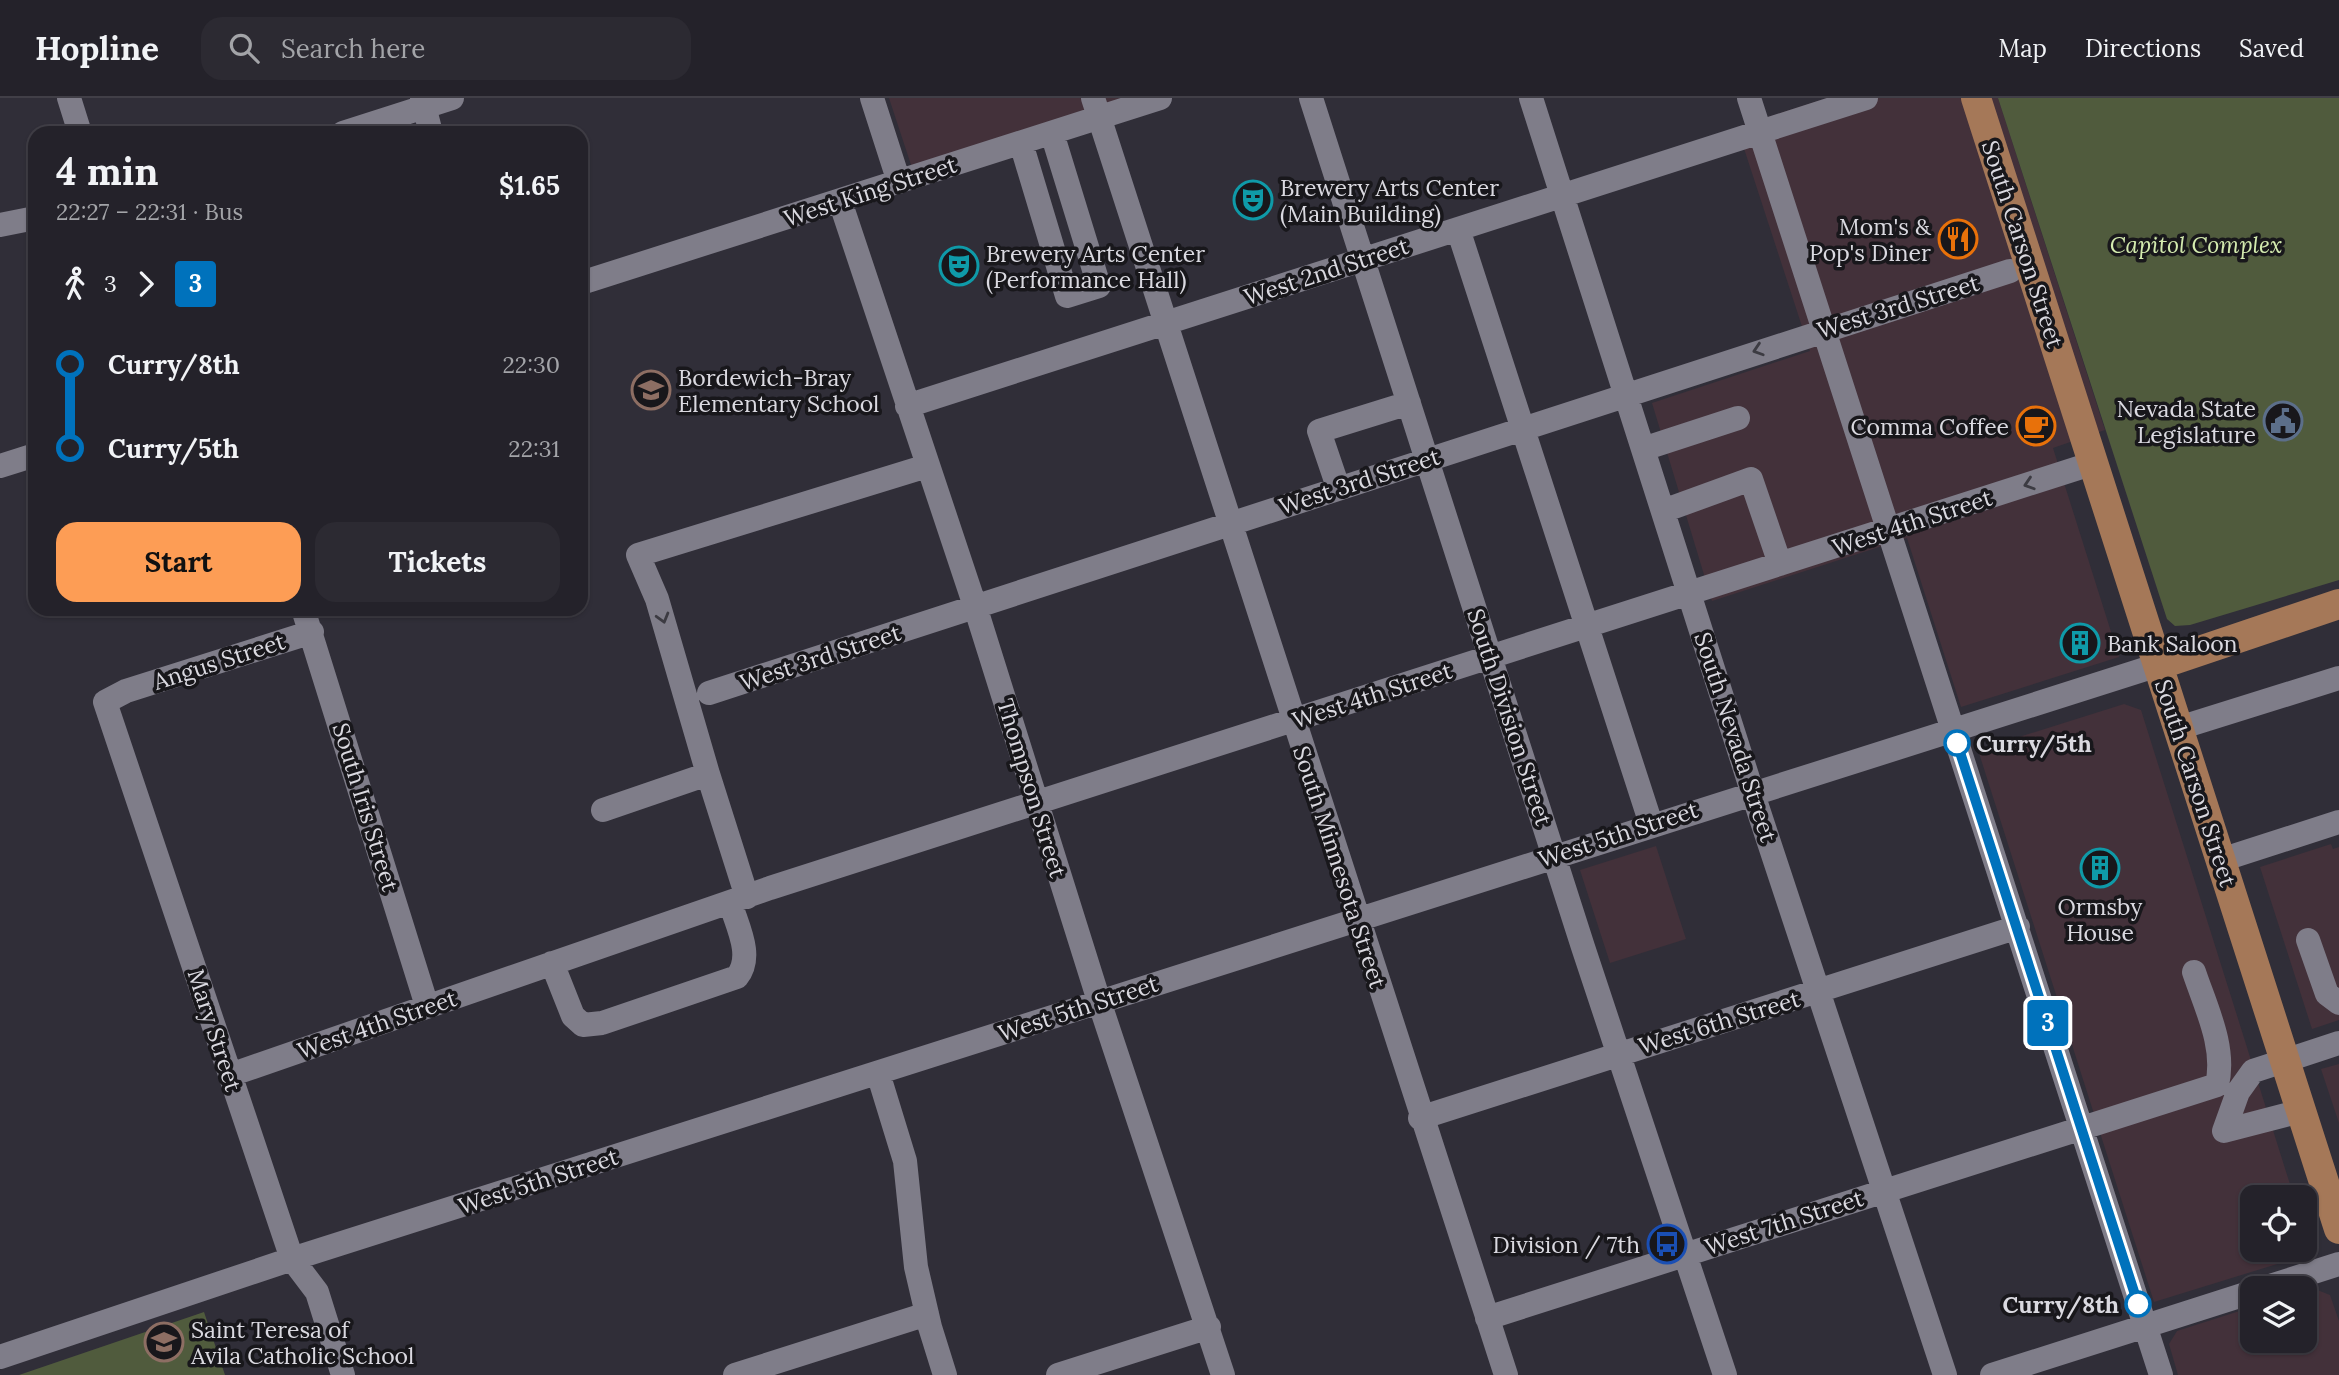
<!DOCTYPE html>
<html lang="en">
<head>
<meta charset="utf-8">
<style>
  body { margin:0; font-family:Lora,serif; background:#2c2a32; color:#f1f3f6; height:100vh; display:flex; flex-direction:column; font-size:26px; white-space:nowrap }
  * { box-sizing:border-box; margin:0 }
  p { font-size:23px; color:#a3a4a8 }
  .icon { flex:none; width:38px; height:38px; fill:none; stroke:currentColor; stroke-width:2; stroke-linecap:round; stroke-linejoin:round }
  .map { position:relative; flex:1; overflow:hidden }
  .panel { position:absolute; left:28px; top:28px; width:560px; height:490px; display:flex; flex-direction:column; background:#24222a; border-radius:21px; box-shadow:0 2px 5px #0004,0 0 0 2px #413f47 }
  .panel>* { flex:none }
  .badge { padding:0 14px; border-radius:5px; font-size:24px; line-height:46px }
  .fabs { position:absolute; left:2240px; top:1087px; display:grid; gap:14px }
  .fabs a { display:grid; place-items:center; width:77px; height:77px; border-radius:14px; background:#24222a; box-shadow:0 2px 5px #0004,0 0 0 2px #413f47; font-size:35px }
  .map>.badge { position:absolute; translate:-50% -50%; box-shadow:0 0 0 4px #fff }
  .legs { display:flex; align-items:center; gap:10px; height:77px; padding:0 28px; font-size:23px }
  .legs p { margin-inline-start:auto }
  .head { display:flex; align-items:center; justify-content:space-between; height:119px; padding:0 28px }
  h1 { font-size:38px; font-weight:800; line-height:52px }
  .primary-button { display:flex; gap:14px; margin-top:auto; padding:14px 28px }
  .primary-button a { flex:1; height:80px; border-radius:21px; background:#fd9d55; color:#111; font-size:28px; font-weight:800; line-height:80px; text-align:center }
  .primary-button a+a { background:#2c2a32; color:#f1f3f6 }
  ul { padding:0 28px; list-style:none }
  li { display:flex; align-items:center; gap:24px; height:84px; font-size:26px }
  li i { display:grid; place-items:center; width:10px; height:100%; margin:0 9px; background:currentColor }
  li i::after { content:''; width:18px; height:18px; margin:-9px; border:5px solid; border-radius:50%; background:#24222a }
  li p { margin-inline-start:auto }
  li:first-child i { background:linear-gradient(#0000 50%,currentColor 0) }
  li:last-child i { background:linear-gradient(currentColor 50%,#0000 0) }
  header { display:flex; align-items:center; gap:42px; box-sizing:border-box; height:98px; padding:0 35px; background:#24222a; border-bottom:2px solid #413f47 }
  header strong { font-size:33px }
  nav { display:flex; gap:38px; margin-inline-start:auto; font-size:24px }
  .search { width:490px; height:63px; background:#2c2a32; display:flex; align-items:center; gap:18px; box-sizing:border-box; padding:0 24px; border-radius:21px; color:#a3a4a8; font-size:26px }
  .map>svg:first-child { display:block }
  .commercial { fill:#43313a }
  .green { fill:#505b3d }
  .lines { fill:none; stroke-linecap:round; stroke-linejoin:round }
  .minor { stroke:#7f7d89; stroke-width:24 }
  .major { stroke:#a57858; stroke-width:30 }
  .oneway { stroke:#3c3b42 }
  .line-1-casing { stroke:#fff; stroke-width:16 }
  .line-1 { stroke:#0072bc; stroke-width:10 }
  .stop-1-dot { fill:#fff; stroke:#0072bc; stroke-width:3.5 }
  .labels { text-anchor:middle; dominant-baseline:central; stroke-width:7; stroke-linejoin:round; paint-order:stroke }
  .poi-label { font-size:23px; fill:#dad9e0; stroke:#18171b; text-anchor:start }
  .street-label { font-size:23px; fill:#dad9e0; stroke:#18171b }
  .park-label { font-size:23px; font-style:italic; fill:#d4ebaf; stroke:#18171b }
  .stop-label { font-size:23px; font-weight:bold; fill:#dad9e0; stroke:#18171b; text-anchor:start }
</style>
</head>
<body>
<header>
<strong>Hopline</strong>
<div class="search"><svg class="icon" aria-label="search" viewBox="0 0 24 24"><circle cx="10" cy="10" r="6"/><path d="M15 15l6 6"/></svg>Search here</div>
<nav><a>Map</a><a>Directions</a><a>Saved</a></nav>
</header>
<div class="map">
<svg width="2339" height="1277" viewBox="0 0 2339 1277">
  <rect width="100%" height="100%" fill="#302e38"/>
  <!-- commercial -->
  <path class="commercial" d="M889 0H1160L915 79Z
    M1827 0H1998L2105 332 2053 350 2119 559 1961 609 1907 440 1712 503 1652 305 1810 253 1737 29Z
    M2124 606 2141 612 2294 1099H2252V1152H2305V1132L2308 1142 2303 1158 2154 1204 1978 652Z
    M2331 746 2333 751 2339 749V922L2312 931 2260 769Z
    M1656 748 1686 841 1610 865 1580 772Z
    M2339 966V1025L2321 971Z
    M2315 1191 2330 1197 2339 1223V1277H2178L2169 1246 2177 1233 2252 1209V1242H2305V1193Z"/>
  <!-- green -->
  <path class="green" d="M1998 0H2339V482L2190 527 2175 528 2167 521Z
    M204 1214 225 1277H19Z"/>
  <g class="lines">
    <!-- minor -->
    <path class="minor" d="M69 0 80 35
      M422 0 431 35
      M872 0 899 84
      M1093 0 1506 1277
      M1311 0 1583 849 1725 1277
      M1531 0 1752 693 1945 1277
      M1749 0 2161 1277
      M343 35 452 0
      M1021 45 1067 198 1099 188 1052 35
      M840 103 975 508 1099 903 1223 1277
      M0 127 35 120
      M1458 131 1651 726
      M581 185 1160 0
      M907 308 1866 0
      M1643 351 1738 320
      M0 368 35 357
      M1338 389 1319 333 1409 305
      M1663 413 1751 381 1780 466
      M303 511 427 908
      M312 534 126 593 105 604 292 1161 317 1194 343 1277
      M709 595 2010 173
      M2179 630 2339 580
      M708 676 657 501 638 457 927 368
      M603 712 708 676 747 799
      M2221 762 2339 724
      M2308 842 2327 896 2339 905
      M552 865 573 918 583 927 602 925 737 879C754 858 737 828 730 804
      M878 975 905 1063 916 1169 930 1229 945 1277
      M230 977 770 790 2094 365
      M2301 1013 2224 1033 2238 994 2253 973 2339 945
      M1420 1020 2018 829
      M2264 1190 2339 1166
      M1487 1220 2217 987C2226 949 2206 910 2194 874
      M0 1259 292 1161 2158 567
      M735 1277 927 1216
      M1058 1277 1209 1229
      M1992 1277 2252 1194"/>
    <!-- major -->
    <path class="major" d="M1976 0 2339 1131
      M2158 567 2339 506"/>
  </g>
  <!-- one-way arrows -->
  <defs><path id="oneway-chevron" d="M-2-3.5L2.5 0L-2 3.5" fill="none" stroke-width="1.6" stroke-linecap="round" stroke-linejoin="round" transform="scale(1.75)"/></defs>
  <g class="oneway">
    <use href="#oneway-chevron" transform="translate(1758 252) rotate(162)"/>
    <use href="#oneway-chevron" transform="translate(2029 386) rotate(162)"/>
    <use href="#oneway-chevron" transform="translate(663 520) rotate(74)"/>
  </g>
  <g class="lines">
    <defs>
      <path id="line-1" d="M1957 645 2138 1206"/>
    </defs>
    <!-- line-1 casing -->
    <use href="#line-1" class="line-1-casing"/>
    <!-- line-1 -->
    <use href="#line-1" class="line-1"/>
  </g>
  <!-- icons -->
  <defs>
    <symbol id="theatre-ring" viewBox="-11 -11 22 22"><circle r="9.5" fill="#18171b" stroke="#0f9aa8" stroke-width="1.5"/><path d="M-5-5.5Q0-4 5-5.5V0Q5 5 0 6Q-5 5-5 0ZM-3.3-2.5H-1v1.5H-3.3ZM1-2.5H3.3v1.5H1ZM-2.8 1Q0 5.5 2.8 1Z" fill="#0f9aa8"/></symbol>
    <symbol id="restaurant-ring" viewBox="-11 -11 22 22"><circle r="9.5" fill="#18171b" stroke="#e8710a" stroke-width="1.5"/><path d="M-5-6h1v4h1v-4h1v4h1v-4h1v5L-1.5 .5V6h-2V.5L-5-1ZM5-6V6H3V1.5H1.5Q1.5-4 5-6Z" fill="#e8710a"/></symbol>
    <symbol id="school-ring" viewBox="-11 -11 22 22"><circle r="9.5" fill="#18171b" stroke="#8d6e63" stroke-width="1.5"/><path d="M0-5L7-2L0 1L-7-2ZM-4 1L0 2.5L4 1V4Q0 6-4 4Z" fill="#8d6e63"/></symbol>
    <symbol id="civic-ring" viewBox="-11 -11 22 22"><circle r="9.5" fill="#18171b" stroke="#5c6f8a" stroke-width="1.5"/><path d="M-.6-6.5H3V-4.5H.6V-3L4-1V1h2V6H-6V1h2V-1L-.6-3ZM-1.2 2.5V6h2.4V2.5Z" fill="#5c6f8a"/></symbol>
    <symbol id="cafe-ring" viewBox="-11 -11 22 22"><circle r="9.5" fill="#18171b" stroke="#e8710a" stroke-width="1.5"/><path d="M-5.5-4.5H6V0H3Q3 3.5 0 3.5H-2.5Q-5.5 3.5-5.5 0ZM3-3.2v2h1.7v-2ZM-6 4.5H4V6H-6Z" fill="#e8710a"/></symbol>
    <symbol id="building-ring" viewBox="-11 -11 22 22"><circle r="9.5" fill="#18171b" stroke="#0f9aa8" stroke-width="1.5"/><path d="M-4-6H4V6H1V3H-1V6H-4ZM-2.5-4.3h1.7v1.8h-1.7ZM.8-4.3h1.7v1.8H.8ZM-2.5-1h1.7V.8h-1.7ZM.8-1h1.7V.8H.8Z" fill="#0f9aa8"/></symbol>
    <symbol id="bus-ring" viewBox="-11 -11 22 22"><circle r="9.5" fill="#18171b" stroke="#1a4fb4" stroke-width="1.5"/><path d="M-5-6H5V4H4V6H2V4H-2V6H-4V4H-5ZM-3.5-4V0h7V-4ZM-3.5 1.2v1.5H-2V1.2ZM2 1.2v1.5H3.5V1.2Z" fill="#1a4fb4"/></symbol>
  </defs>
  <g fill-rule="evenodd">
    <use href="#theatre-ring" x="1231" y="80" width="44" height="44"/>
    <use href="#restaurant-ring" x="1936" y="119" width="44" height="44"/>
    <use href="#theatre-ring" x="937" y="146" width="44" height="44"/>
    <use href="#school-ring" x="629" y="270" width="44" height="44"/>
    <use href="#civic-ring" x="2261" y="301" width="44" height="44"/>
    <use href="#cafe-ring" x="2014" y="306" width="44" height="44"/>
    <use href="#building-ring" x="2058" y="523" width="44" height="44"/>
    <use href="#building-ring" x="2078" y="748" width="44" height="44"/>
    <use href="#bus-ring" x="1645" y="1124" width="44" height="44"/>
    <use href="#school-ring" x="142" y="1222" width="44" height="44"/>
  </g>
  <!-- markers -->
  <g class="stop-1-dot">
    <circle cx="1957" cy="645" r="12"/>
    <circle cx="2138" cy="1206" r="12"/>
  </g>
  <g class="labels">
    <!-- poi labels -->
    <g class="poi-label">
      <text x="1280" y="89">Brewery Arts Center<tspan x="1280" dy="26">(Main Building)</tspan></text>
      <text x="1931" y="128" text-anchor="end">Mom's &amp;<tspan x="1931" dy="26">Pop's Diner</tspan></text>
      <text x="986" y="155">Brewery Arts Center<tspan x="986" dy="26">(Performance Hall)</tspan></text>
      <text x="678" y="279">Bordewich-Bray<tspan x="678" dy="26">Elementary School</tspan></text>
      <text x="2256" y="310" text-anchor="end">Nevada State<tspan x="2256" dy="26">Legislature</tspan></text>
      <text x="2009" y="328" text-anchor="end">Comma Coffee</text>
      <text x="2107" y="545">Bank Saloon</text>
      <text x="2100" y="808" text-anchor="middle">Ormsby<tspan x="2100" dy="26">House</tspan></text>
      <text x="1640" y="1146" text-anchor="end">Division / 7th</text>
      <text x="191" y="1231">Saint Teresa of<tspan x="191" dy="26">Avila Catholic School</tspan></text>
    </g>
    <!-- street labels -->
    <g class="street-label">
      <text transform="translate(870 93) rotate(-18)">West King Street</text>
      <text transform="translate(2023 146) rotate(72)">South Carson Street</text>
      <text transform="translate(1326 173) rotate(-18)">West 2nd Street</text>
      <text transform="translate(1898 208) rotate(-17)">West 3rd Street</text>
      <text transform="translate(1359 383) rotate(-18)">West 3rd Street</text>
      <text transform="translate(1912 424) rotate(-18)">West 4th Street</text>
      <text transform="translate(820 559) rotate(-18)">West 3rd Street</text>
      <text transform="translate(219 563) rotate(-18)">Angus Street</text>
      <text transform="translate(1372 597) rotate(-18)">West 4th Street</text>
      <text transform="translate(1510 619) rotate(72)">South Division Street</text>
      <text transform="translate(1736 639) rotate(72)">South Nevada Street</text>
      <text transform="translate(2196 685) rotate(72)">South Carson Street</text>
      <text transform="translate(1032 690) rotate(73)">Thompson Street</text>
      <text transform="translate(366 709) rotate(73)">South Iris Street</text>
      <text transform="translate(1618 736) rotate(-18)">West 5th Street</text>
      <text transform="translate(1340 769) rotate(72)">South Minnesota Street</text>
      <text transform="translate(1078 910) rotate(-18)">West 5th Street</text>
      <text transform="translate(1719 924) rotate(-17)">West 6th Street</text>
      <text transform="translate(377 926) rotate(-19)">West 4th Street</text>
      <text transform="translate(215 932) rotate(72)">Mary Street</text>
      <text transform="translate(538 1083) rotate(-18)">West 5th Street</text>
      <text transform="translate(1784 1124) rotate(-18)">West 7th Street</text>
    </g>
    <!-- park labels -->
    <g class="park-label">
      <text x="2196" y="146">Capitol Complex</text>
    </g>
    <!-- stop labels -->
    <g class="stop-label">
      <text x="1976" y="645">Curry/5th</text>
      <text x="2119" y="1206" text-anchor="end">Curry/8th</text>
    </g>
  </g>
</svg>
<div class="fabs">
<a><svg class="icon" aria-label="locate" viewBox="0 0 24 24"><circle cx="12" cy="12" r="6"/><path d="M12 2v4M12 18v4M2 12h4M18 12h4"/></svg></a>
<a><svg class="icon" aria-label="layers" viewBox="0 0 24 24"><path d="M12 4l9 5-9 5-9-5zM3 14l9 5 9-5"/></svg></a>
</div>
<b class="badge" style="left:2048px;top:925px;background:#0072bc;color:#fff">3</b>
<section class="panel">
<div class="head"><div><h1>4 min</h1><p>22:27 – 22:31 · Bus</p></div><b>$1.65</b></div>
<div class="legs"><svg class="icon" aria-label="walk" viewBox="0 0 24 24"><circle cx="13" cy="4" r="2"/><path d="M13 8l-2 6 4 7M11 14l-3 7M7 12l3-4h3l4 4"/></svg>3<svg class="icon" aria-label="forward" viewBox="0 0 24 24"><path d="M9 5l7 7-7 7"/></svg><b class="badge" style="background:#0072bc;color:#fff">3</b></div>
<ul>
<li><i style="color:#0072bc"></i><b>Curry/8th</b><p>22:30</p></li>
<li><i style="color:#0072bc"></i><b>Curry/5th</b><p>22:31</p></li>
</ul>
<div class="primary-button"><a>Start</a><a>Tickets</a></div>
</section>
</div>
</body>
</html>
